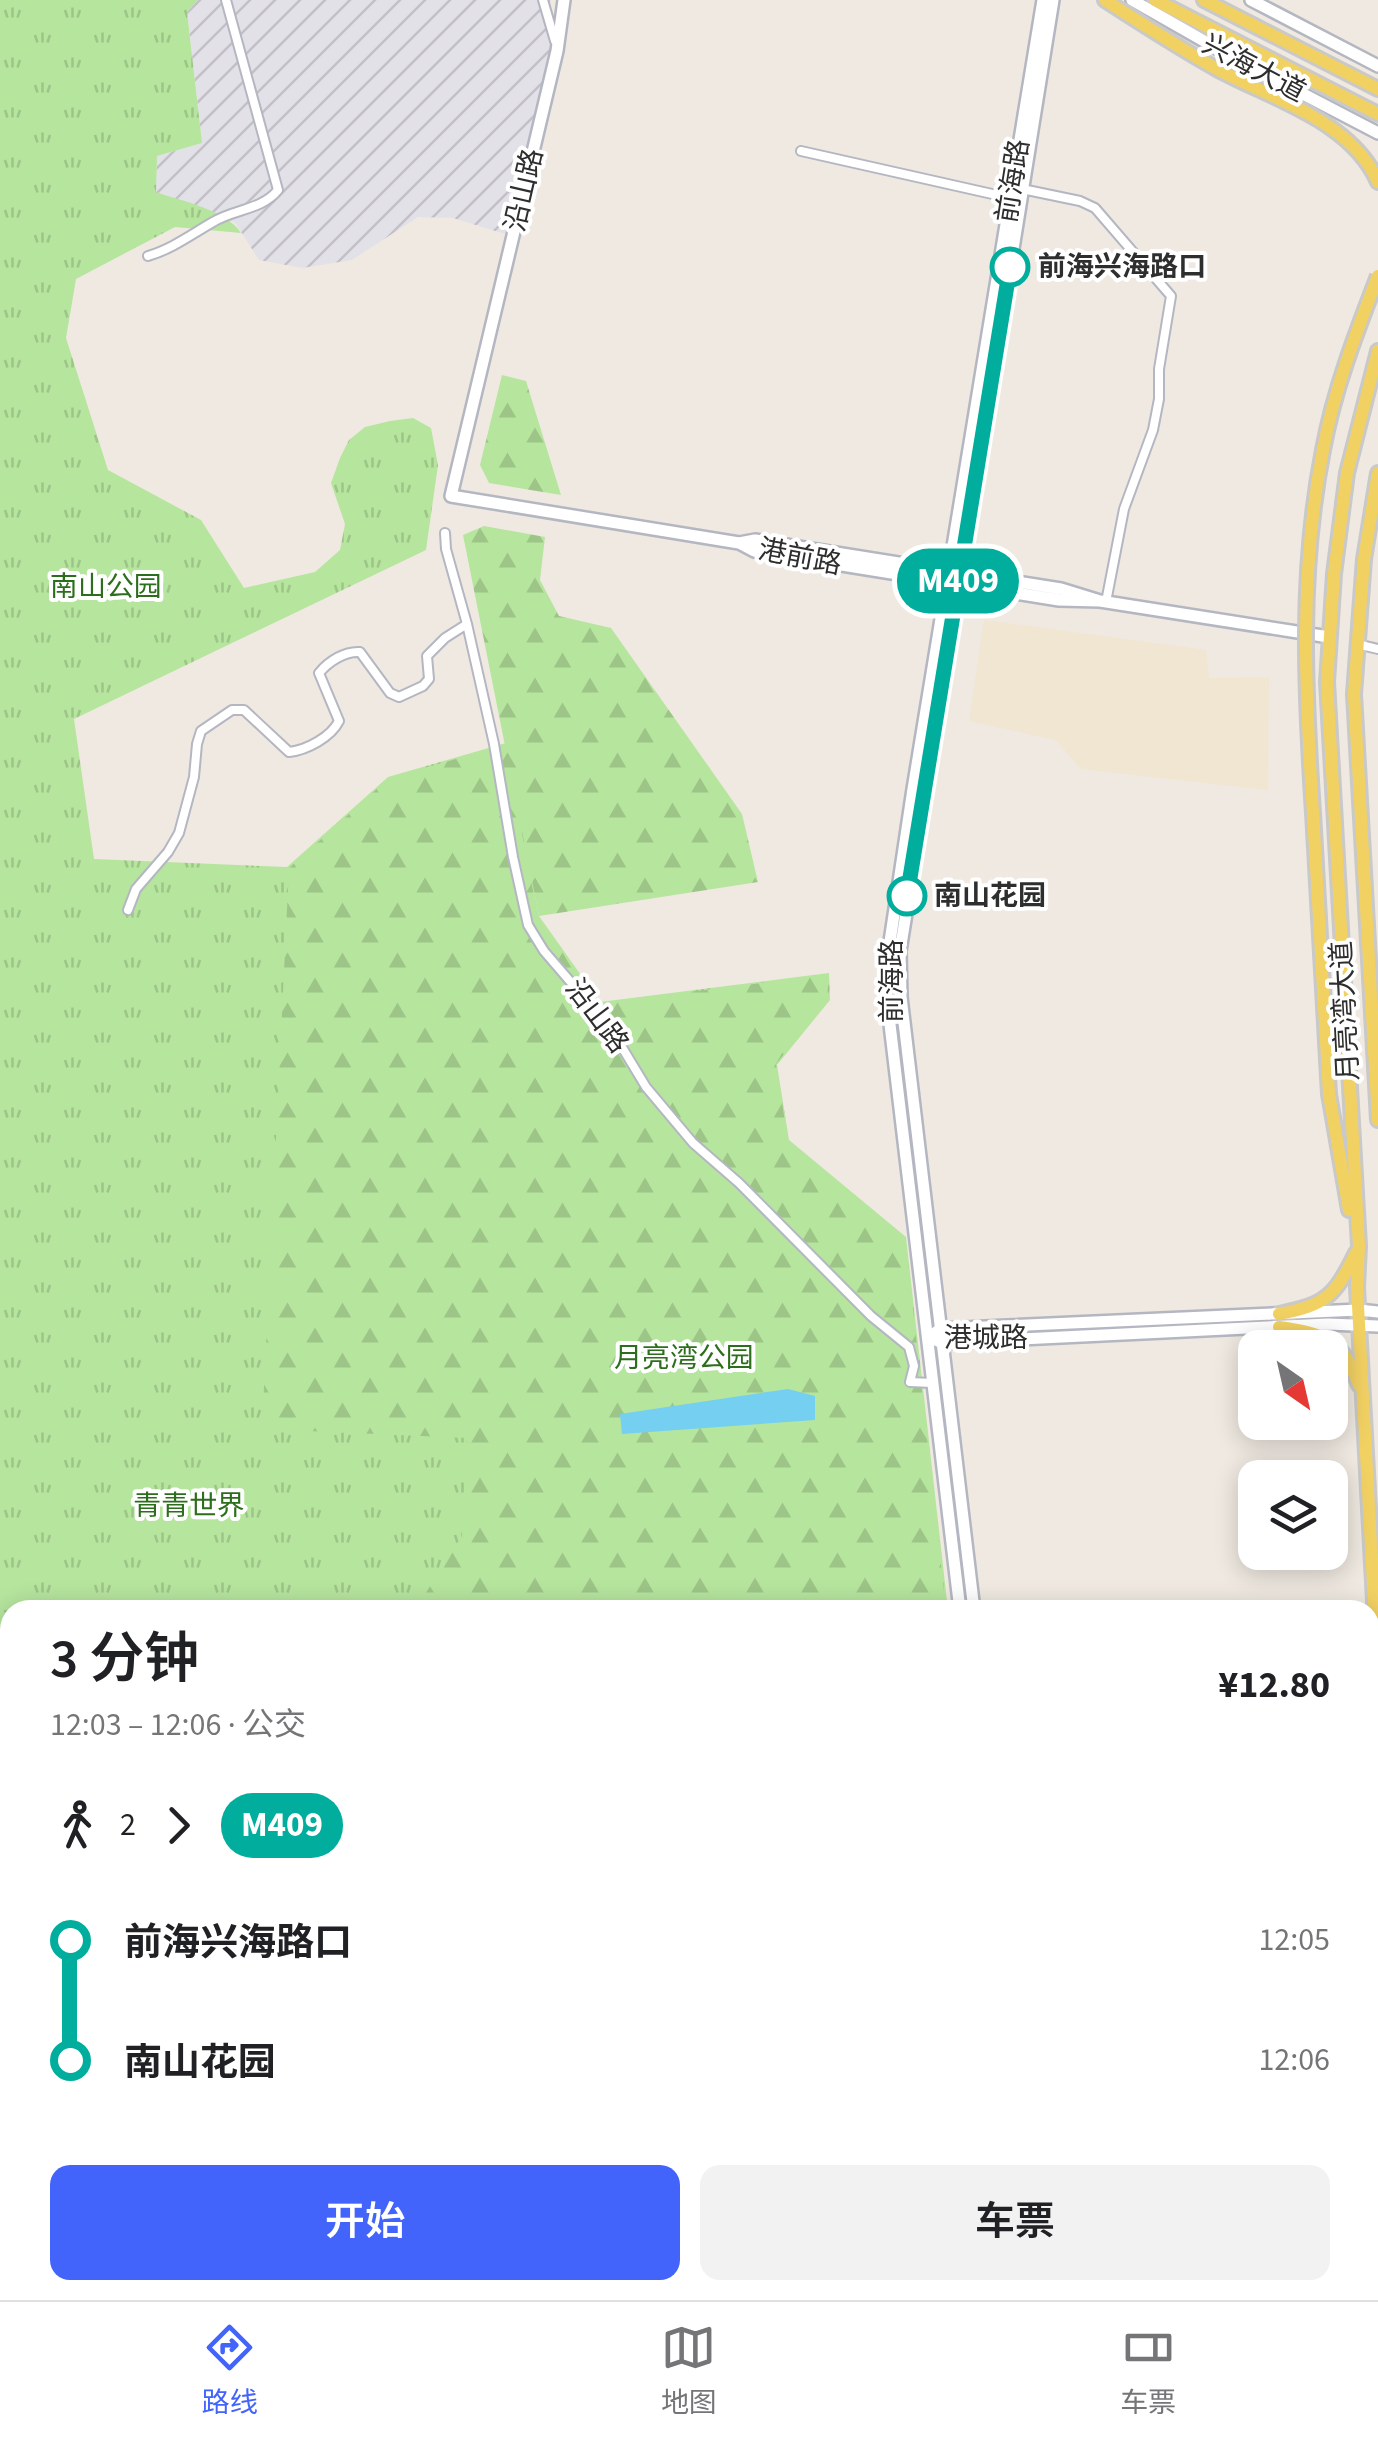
<!DOCTYPE html>
<html lang="zh">
<head>
<meta charset="utf-8">
<style>
  body { margin:0; font-family:"Source Sans 3","Noto Sans SC",sans-serif; background:#f2f2f2; color:#202124; height:100vh; display:flex; flex-direction:column; font-size:38px; white-space:nowrap }
  * { box-sizing:border-box; margin:0 }
  p { font-size:32px; color:#757577 }
  .icon { flex:none; width:55px; height:55px; fill:none; stroke:currentColor; stroke-width:2; stroke-linecap:round; stroke-linejoin:round }
  .map { position:relative; flex:1; overflow:hidden }
  .details { position:absolute; left:0px; top:1600px; width:1380px; height:700px; display:flex; flex-direction:column; background:#fff; border-radius:30px 30px 0 0; box-shadow:0 5px 25px #0003 }
  .details>* { flex:none }
  .badge { padding:0 20px; border-radius:32px; font-size:35px; line-height:65px }
  .needle { width:65px; rotate:146deg }
  .fabs { position:absolute; left:1238px; top:1330px; display:grid; gap:20px }
  .fabs a { display:grid; place-items:center; width:110px; height:110px; border-radius:20px; background:#fff; box-shadow:0 5px 25px #0003; font-size:50px }
  .map>.badge { position:absolute; translate:-50% -50%; box-shadow:0 0 0 5px #fff }
  .legs { display:flex; align-items:center; gap:15px; height:110px; padding:0 50px; font-size:32px }
  .legs p { margin-inline-start:auto }
  .head { display:flex; align-items:center; justify-content:space-between; height:170px; padding:0 50px }
  h1 { font-size:55px; font-weight:600; line-height:75px }
  .button { display:flex; gap:20px; margin-top:auto; padding:20px 50px }
  .button a { flex:1; height:115px; border-radius:20px; background:#4264fb; color:#fff; font-size:40px; font-weight:600; line-height:115px; text-align:center }
  .button a+a { background:#f2f2f2; color:#202124 }
  ul { padding:0 50px; list-style:none }
  li { display:flex; align-items:center; gap:35px; height:120px; font-size:38px }
  li i { display:grid; place-items:center; width:15px; height:100%; margin:0 12px; background:currentColor }
  li i::after { content:''; width:25px; height:25px; margin:-12px; border:8px solid; border-radius:50%; background:#fff }
  li p { margin-inline-start:auto }
  li:first-child i { background:linear-gradient(#0000 50%,currentColor 0) }
  li:last-child i { background:linear-gradient(currentColor 50%,#0000 0) }
  .tab-bar { display:flex; justify-content:space-around; align-items:center; height:140px; border-top:2px solid #e0e0e0; background:#fff; font-size:28px; color:#757577 }
  .tab-bar a { display:grid; justify-items:center; gap:5px }
  .tab-bar .current { color:#4264fb }
  .map>svg:first-child { display:block }
  .industrial { fill:url(#industrial-furrows) }
  .education { fill:#f0e6d1 }
  .grass { fill:url(#grass-tufts) }
  .forest { fill:url(#forest-firs) }
  .water { fill:#75cff0 }
  .lines { fill:none; stroke-linecap:round; stroke-linejoin:round }
  .street-casing { stroke:#b4b7c1; stroke-width:12 }
  .secondary-casing { stroke:#b4b7c1; stroke-width:16 }
  .primary-casing { stroke:#c9c9c9; stroke-width:18 }
  .street { stroke:#fff; stroke-width:8 }
  .secondary { stroke:#fff; stroke-width:11 }
  .primary { stroke:#f2d163; stroke-width:12 }
  .primary-bridge-casing { stroke:#c9c9c9; stroke-width:18; stroke-linecap:butt }
  .primary-bridge { stroke:#f2d163; stroke-width:12 }
  .line-1-casing { stroke:#fff; stroke-width:22 }
  .line-1 { stroke:#01ad9c; stroke-width:15 }
  .stop-1-dot { fill:#fff; stroke:#01ad9c; stroke-width:5 }
  .labels { text-anchor:middle; dominant-baseline:central; stroke-width:8; stroke-linejoin:round; paint-order:stroke }
  .street-label { font-size:28px; fill:#2e2e2e; stroke:#fff }
  .stop-label { font-size:28px; font-weight:bold; fill:#2e2e2e; stroke:#fff; text-anchor:start }
  .park-label { font-size:28px; fill:#2c6e1b; stroke:#fff }
</style>
</head>
<body>
<div class="map">
<svg width="1378" height="2300" viewBox="0 0 1378 2300">
  <defs>
    <pattern id="industrial-furrows" width="10" height="10" patternUnits="userSpaceOnUse" patternTransform="scale(2.5)"><rect width="10" height="10" fill="#e3e1e8"/><path d="M-1 1l2-2M0 10L10 0M9 11l2-2" fill="none" stroke="#c3c1c7"/></pattern>
    <pattern id="grass-tufts" width="24" height="20" patternUnits="userSpaceOnUse" patternTransform="scale(2.5)"><rect width="24" height="20" fill="#b6e59e"/><path d="M3 7l-1-3M5 7V3M7 7l1-3M15 17l-1-3M17 17v-4M19 17l1-3" fill="none" stroke="#9dc588"/></pattern>
    <pattern id="forest-firs" width="22" height="20" patternUnits="userSpaceOnUse" patternTransform="scale(2.5)"><rect width="22" height="20" fill="#b6e59e"/><path d="M5 1l3.5 6h-7zM16 11l3.5 6h-7z" fill="#9dc588"/></pattern>
  </defs>
  <rect width="100%" height="100%" fill="#efe9e1"/>
  <!-- industrial -->
  <path class="industrial" d="M198 0H550L554 30 532 136 505 234 453 218 418 217 352 260 302 268 259 260 236 224 224 216 156 192 157 156 202 143 187 12Z"/>
  <!-- education -->
  <path class="education" d="M984 620 1206 650 1209 678 1269 677 1268 790 1081 769 1056 740 969 721Z"/>
  <!-- grass -->
  <path class="grass" d="M0 0H198L187 12 202 143 157 156 156 192C181 201 227 210 241 233L175 227 76 279 66 338 108 470 201 520 244 588 315 572 340 550 345 524 331 483 340 458 349 440 365 427 390 421 413 418 431 428 438 465 426 550 74 719 94 859 287 867 388 777 506 743 539 916 600 1002 829 973 830 1000 777 1065 789 1140 906 1237 948 1610H10V2290H965V2300H0Z"/>
  <!-- forest -->
  <path class="forest" d="M502 375 526 381 561 495 489 483 480 465Z
    M484 526 545 537 540 580 559 616 611 628 742 814 758 882 539 916 463 535Z
    M505 745 538 917 599 1003 827 975 828 999 776 1064 788 1141 905 1237 946 1610H415L462 1536 467 1438 262 1429 289 868 389 778Z
    M1020 2290H1124L1127 2300H1019Z"/>
  <!-- water -->
  <path class="water" d="M788 1389 815 1396V1420L622 1434 620 1414Z"/>
  <g class="lines">
    <defs>
      <path id="street" d="M543 0 555 41
        M801 151 1010 198
        M1022 189 1080 201 1095 208 1171 296 1159 369V399L1153 430 1124 509 1106 602
        M148 256C172 249 192 234 213 222 234 209 262 210 278 190L226 0
        M445 533 446 549 467 624 494 744 513 857 528 925 544 951 611 1029 646 1087 693 1143 739 1183 871 1316 909 1347 914 1366 910 1382 933 1383
        M1357 644 1378 649
        M128 910 136 889 168 852 179 833 194 777 197 744 201 731 232 710H244L289 752C307 750 331 737 339 721L319 673C329 661 345 651 360 652L390 693 399 697 423 686 429 679 427 656 445 638 467 624
        M895 2290 900 2300
        M1137 2290 1140 2300"/>
      <path id="secondary" d="M564 0 557 51 451 496 739 543 755 540 1061 589 1100 601
        M1132 0 1232 57 1378 133
        M1251 0 1378 66
        M739 543 754 551 1059 600 1100 601 1329 637
        M936 1332 941 1329 1359 1310 1378 1312
        M936 1340 942 1343 1328 1324 1378 1326
        M960 1610 886 991V968L913 789 1043 0
        M974 1610 901 997 900 951 1053 0
        M1370 1979 1378 1972
        M1370 2011 1378 2018
        M940 2290 943 2300
        M977 2300 978 2290
        M993 2300V2290"/>
      <path id="primary" d="M1105 0C1142 24 1179 48 1217 69 1272 99 1352 121 1378 182
        M1155 0 1378 114
        M1204 0 1378 89
        M1378 351 1347 473 1334 574 1327 682 1359 1246 1357 1287 1378 1675
        M1378 473 1364 559 1354 694 1378 1120
        M1329 1094 1349 1210
        M1279 1314C1327 1305 1335 1295 1356 1253
        M1279 1327C1324 1333 1343 1340 1359 1385"/>
    </defs>
    <!-- street casing -->
    <use href="#street" class="street-casing"/>
    <!-- secondary casing -->
    <use href="#secondary" class="secondary-casing"/>
    <!-- primary casing -->
    <use href="#primary" class="primary-casing"/>
    <!-- street -->
    <use href="#street" class="street"/>
    <!-- secondary -->
    <use href="#secondary" class="secondary"/>
    <!-- primary -->
    <use href="#primary" class="primary"/>
    <defs>
      <path id="primary-bridge" d="M1329 1094C1324 1000 1318 907 1313 813 1305 690 1299 572 1323 450 1334 390 1356 333 1378 276"/>
    </defs>
    <!-- primary-bridge casing -->
    <use href="#primary-bridge" class="primary-bridge-casing"/>
    <!-- primary-bridge -->
    <use href="#primary-bridge" class="primary-bridge"/>
  </g>
  <g class="lines">
    <defs>
      <path id="line-1" d="M907 896 1010 267"/>
    </defs>
    <!-- line-1 casing -->
    <use href="#line-1" class="line-1-casing"/>
    <!-- line-1 -->
    <use href="#line-1" class="line-1"/>
  </g>
  <!-- markers -->
  <g class="stop-1-dot">
    <circle cx="1010" cy="267" r="18"/>
    <circle cx="907" cy="896" r="18"/>
  </g>
  <g class="labels">
    <!-- street labels -->
    <g class="street-label">
      <text transform="translate(1254 68) rotate(28)">兴海大道</text>
      <text transform="translate(1013 181) rotate(-81)">前海路</text>
      <text transform="translate(524 190) rotate(-77)">沿山路</text>
      <text transform="translate(800 557) rotate(11)">港前路</text>
      <text transform="translate(892 981) rotate(-90)">前海路</text>
      <text transform="translate(1345 1011) rotate(-93)">月亮湾大道</text>
      <text transform="translate(597 1016) rotate(53)">沿山路</text>
      <text x="986" y="1338">港城路</text>
    </g>
    <!-- stop labels -->
    <g class="stop-label">
      <text x="1038" y="267">前海兴海路口</text>
      <text x="934" y="896">南山花园</text>
    </g>
    <!-- park labels -->
    <g class="park-label">
      <text x="106" y="587">南山公园</text>
      <text x="684" y="1358">月亮湾公园</text>
      <text x="189" y="1506">青青世界</text>
    </g>
  </g>
</svg>
<div class="fabs">
<a><svg class="needle" viewBox="-14 -14 28 28"><path d="M0-13l5 13h-10z" fill="#e53935"/><path d="M0 13l5-13h-10z" fill="#757577"/></svg></a>
<a><svg class="icon" aria-label="layers" viewBox="0 0 24 24"><path d="M12 4l9 5-9 5-9-5zM3 14l9 5 9-5"/></svg></a>
</div>
<b class="badge" style="left:958px;top:581px;background:#01ad9c;color:#fff">M409</b>
<section class="details">
<div class="head"><div><h1>3 分钟</h1><p>12:03 – 12:06 · 公交</p></div><b>¥12.80</b></div>
<div class="legs"><svg class="icon" aria-label="walk" viewBox="0 0 24 24"><circle cx="13" cy="4" r="2"/><path d="M13 8l-2 6 4 7M11 14l-3 7M7 12l3-4h3l4 4"/></svg>2<svg class="icon" aria-label="forward" viewBox="0 0 24 24"><path d="M9 5l7 7-7 7"/></svg><b class="badge" style="background:#01ad9c;color:#fff">M409</b></div>
<ul>
<li><i style="color:#01ad9c"></i><b>前海兴海路口</b><p>12:05</p></li>
<li><i style="color:#01ad9c"></i><b>南山花园</b><p>12:06</p></li>
</ul>
<div class="button"><a>开始</a><a>车票</a></div>
</section>
</div>
<nav class="tab-bar">
<a class="current"><svg class="icon" aria-label="directions" viewBox="0 0 24 24"><path d="M12 3l9 9-9 9-9-9zM9 14v-3h6M13 9l2 2-2 2"/></svg>路线</a>
<a><svg class="icon" aria-label="map" viewBox="0 0 24 24"><path d="M3 6l6-2 6 2 6-2v14l-6 2-6-2-6 2zM9 4v14M15 6v14"/></svg>地图</a>
<a><svg class="icon" aria-label="tickets" viewBox="0 0 24 24"><path d="M3 7h18v10H3zM15 7v10"/></svg>车票</a>
</nav>
</body>
</html>
